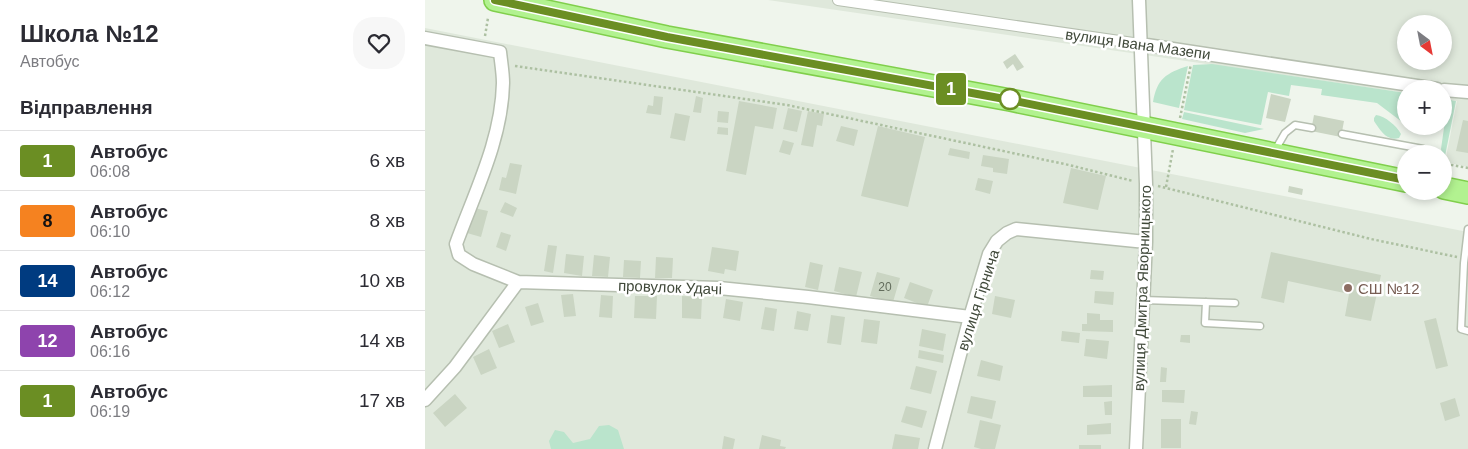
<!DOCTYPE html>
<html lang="uk">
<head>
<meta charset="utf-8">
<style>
  body { margin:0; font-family:Arial,sans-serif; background:#f7f7f7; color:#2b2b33; height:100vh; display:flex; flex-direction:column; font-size:19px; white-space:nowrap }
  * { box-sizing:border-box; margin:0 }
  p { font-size:16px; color:#7c7c81 }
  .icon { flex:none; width:28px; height:28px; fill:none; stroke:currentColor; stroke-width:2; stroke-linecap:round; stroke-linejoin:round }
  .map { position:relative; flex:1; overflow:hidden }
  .panel { display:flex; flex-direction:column; background:#fff; width:425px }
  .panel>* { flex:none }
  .badge { padding:0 10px; border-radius:4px; font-size:18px; line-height:32px }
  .needle { width:32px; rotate:148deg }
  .buttons { position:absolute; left:972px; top:15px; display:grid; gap:10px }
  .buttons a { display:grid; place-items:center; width:55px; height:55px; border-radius:50%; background:#fff; box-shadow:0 2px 8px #0003; font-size:25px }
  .map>.badge { position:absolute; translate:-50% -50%; box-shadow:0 0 0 2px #fff }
  h2 { padding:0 20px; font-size:19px; line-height:45px }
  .round { display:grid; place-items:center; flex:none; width:52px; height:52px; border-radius:20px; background:#f7f7f7 }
  .summary { display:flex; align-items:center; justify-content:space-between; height:85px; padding:0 20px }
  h1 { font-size:24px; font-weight:700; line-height:38px }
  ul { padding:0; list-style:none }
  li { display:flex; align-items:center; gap:15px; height:60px; padding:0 20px; border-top:1px solid #e1e1e2 }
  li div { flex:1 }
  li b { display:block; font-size:19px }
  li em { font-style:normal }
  li .badge { min-width:55px; font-weight:700; text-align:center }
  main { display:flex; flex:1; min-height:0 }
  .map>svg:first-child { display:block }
  .residential { fill:#dfe8db; fill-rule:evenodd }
  .green { fill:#bae4cc }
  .building { fill:#cad5c3 }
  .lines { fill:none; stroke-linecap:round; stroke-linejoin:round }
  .service-casing { stroke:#b6bfb0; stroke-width:9 }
  .pedestrian-casing { stroke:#b6bfb0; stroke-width:12 }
  .minor-casing { stroke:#b6bfb0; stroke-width:15 }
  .trunk-casing { stroke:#80cf4c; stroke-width:24 }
  .path { stroke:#adc0a2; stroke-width:2.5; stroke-dasharray:2.5 2.5; stroke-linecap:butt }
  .service { stroke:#fff; stroke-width:6 }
  .pedestrian { stroke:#fff; stroke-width:10 }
  .minor { stroke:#fff; stroke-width:12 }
  .trunk { stroke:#b2f290; stroke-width:21 }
  .line-casing { stroke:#fff; stroke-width:11 }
  .line { stroke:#6b8e23; stroke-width:8 }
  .stop-dot { fill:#fff; stroke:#6b8e23; stroke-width:2.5 }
  .education-dot { fill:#8d6e63; stroke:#fff; stroke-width:2 }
  .labels { text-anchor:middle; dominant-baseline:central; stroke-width:5; stroke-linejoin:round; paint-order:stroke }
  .number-label { font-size:12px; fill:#626c5c }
  .street-label { font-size:15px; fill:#40493a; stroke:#fff }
  .education-label { font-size:15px; fill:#785e54; stroke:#fff; text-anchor:start }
</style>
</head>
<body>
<main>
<section class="panel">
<div class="summary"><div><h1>Школа №12</h1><p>Автобус</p></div><a class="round"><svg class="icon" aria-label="heart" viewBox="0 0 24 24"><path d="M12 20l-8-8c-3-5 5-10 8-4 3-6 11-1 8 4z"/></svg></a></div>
<h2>Відправлення</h2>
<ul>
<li><span class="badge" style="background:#6b8e23;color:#fff">1</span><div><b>Автобус</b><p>06:08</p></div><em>6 хв</em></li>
<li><span class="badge" style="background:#f58220;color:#111">8</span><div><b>Автобус</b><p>06:10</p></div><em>8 хв</em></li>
<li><span class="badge" style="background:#003b80;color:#fff">14</span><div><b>Автобус</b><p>06:12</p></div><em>10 хв</em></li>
<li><span class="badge" style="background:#8e44ad;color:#fff">12</span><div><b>Автобус</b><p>06:16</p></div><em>14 хв</em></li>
<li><span class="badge" style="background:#6b8e23;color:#fff">1</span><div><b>Автобус</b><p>06:19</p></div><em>17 хв</em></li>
</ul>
</section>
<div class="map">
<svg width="1043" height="449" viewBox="0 0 1043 449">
  <rect width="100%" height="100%" fill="#eff5ec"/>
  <!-- residential -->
  <path class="residential" d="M343 0H1043V167L1020 162 1032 101 1019 99V89H981V93ZM981 24H1019V61H981Z
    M0 28 1043 232V449H0Z"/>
  <!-- green -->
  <path class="green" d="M787 64 981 93V125L952 103 896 95 897 89 866 85 864 96 843 92 836 125 759 110 768 65Z
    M763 66 754 108 728 102C732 79 741 73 763 66Z
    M1019 99 1031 101 1019 161V154H1017L1016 149 1021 114H1019Z
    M759 112 839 129 820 133 757 119Z
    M951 115C960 116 972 126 976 134L974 138C962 142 955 130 949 121V118Z
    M184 425 193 430 199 449H126L124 441 130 430 139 432 148 443 165 439 174 426Z"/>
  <!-- building -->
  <path class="building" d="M590 54 599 67 592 71 588 64 582 69 578 62Z
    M846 94 866 99 860 122 841 118Z
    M229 96 238 97 236 115 221 113 223 105 228 106Z
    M271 96 278 98 276 113 268 112Z
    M314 101 352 108 348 129 330 126 321 175 301 171Z
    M363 108 377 111 372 132 358 129Z
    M293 111 304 112 303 123 292 122Z
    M383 111 399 114 397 126 392 125 388 147 376 145Z
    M250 113 265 116 260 141 245 138Z
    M889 115 919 121 916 137 886 131Z
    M1038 120 1043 121V153L1031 151Z
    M416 126 433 130 429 146 411 141Z
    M453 126 500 137 483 207 436 196Z
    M293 127 303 128V135L292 134Z
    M358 140 369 143 365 155 354 152Z
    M525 148 545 152 544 159 523 155Z
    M558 155 584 159 582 174 568 172V168L556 166Z
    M85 163 97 165 91 194 74 190 77 177 81 178Z
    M646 168 681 176 673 210 638 203Z
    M553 178 568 181 565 194 550 190Z
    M864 186 878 189 877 195 863 192Z
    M80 202 92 208 88 217 75 212Z
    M49 208 63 211 56 237 42 233Z
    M76 232 86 235 81 251 71 247Z
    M123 245 132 246 128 273 119 271Z
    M287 247 314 251 311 271 300 269 299 274 283 271Z
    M846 252 956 275 946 321 920 316 924 294 863 281 859 303 836 298Z
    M141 254 159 256 157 276 139 273Z
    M169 255 185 257 183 277 167 276Z
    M231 257 248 258 247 278H230Z
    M199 260 216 261 215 278 198 277Z
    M385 262 398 265 393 290 380 287Z
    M414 267 437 272 431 297 409 291Z
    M666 270 679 271 678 280 665 279Z
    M452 272 475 278 468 302 445 296Z
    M485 282 508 290 502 307 479 298Z
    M670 291 689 292 688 305 669 303Z
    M148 294 151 316 139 317 136 295Z
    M176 295 188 296 187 318 174 317Z
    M210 296H232L231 319 209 318Z
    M257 296 277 297 276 319 257 318Z
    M570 296 590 300 586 318 567 314Z
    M301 299 318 302 315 321 298 318Z
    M113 303 119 322 106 326 100 307Z
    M340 307 352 309 349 331 336 329Z
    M372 311 386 314 383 331 369 329Z
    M662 313 675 314V320H688V332L657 331V324H662Z
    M406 315 420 317 416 345 402 343Z
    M1011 318 1023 366 1011 369 999 321Z
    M439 319 455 321 452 344 436 342Z
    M83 324 90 342 74 348 67 331Z
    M497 329 521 334 518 351 494 346Z
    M637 331 655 333 654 343 636 341Z
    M756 335H765V343L755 342Z
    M661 339 684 341 682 359 659 356Z
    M64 349 72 368 56 375 48 357Z
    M494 350 519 355 518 363 493 358Z
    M556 360 578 366 575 381 552 376Z
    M491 366 512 371 506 394 485 389Z
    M736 367 742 368 741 382H735Z
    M687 385V397H658V386Z
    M737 390H760L759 403 737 402Z
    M30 394 42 408 20 427 8 413Z
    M546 396 571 401 567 419 542 413Z
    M1030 398 1035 416 1020 421 1015 403Z
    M687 401V415H680L679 402Z
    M481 406 502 411 497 428 476 422Z
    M766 411 773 412 771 425 764 424Z
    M736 419H756V448H736Z
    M555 420 576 425 570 449H556L549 447Z
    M686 423V434L662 435V425Z
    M470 434 495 438 493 449H467Z
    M337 435 356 440 355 446 361 447 360 449H334Z
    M299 436 310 439 308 449H297Z
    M654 445H676V449H654Z"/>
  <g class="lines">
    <defs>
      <path id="service" d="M917 134 998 149 1002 154
        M849 152 860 133 870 125 887 128
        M1043 229 1039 263 1036 329 1043 331
        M718 300 810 303
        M781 302 780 323 835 326"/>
      <path id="pedestrian" d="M413 0 715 44"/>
      <path id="minor" d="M0 38 75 52C76 62 78 73 78 83 77 139 50 192 31 244L34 255 48 264 93 282
        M715 44 1012 89
        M1019 90 1043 92
        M0 400 30 367 93 282 294 288 383 297 545 317
        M510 449 545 317 564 254 572 241 582 233 591 229 721 242
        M711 449 721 242V184L714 0"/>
      <path id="trunk" d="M70 0 242 37 585 100 981 181
        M1019 188 1043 193"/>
    </defs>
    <!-- service casing -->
    <use href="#service" class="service-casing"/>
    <!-- pedestrian casing -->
    <use href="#pedestrian" class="pedestrian-casing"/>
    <!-- minor casing -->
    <use href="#minor" class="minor-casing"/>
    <!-- trunk casing -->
    <use href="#trunk" class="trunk-casing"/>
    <!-- path -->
    <path class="path" d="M60 36 63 18
      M90 66 362 105 644 165 708 181
      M755 118 766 64
      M1021 164 1043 168
      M733 186 946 239 1032 257
      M741 187 748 149"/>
    <!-- service -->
    <use href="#service" class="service"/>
    <!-- pedestrian -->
    <use href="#pedestrian" class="pedestrian"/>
    <!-- minor -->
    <use href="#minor" class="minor"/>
    <!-- trunk -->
    <use href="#trunk" class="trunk"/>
  </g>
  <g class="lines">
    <defs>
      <path id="line" d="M70 0 242 37 585 100 981 180"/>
    </defs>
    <!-- line casing -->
    <use href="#line" class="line-casing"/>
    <!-- line -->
    <use href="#line" class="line"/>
  </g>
  <!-- markers -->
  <circle class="stop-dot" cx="585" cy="99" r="10"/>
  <circle class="education-dot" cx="923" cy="288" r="5"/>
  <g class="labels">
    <!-- number labels -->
    <g class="number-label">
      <text x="460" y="287">20</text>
    </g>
    <!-- street labels -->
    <g class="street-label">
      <text transform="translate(713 44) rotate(8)">вулиця Івана Мазепи</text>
      <text transform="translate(245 287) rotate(2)">провулок Удачі</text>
      <text transform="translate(717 288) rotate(-88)">вулиця Дмитра Яворницького</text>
      <text transform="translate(553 300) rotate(-72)">вулиця Гірнича</text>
    </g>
    <!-- education labels -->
    <g class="education-label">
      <text x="933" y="288">СШ №12</text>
    </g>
  </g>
</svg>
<div class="buttons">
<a><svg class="needle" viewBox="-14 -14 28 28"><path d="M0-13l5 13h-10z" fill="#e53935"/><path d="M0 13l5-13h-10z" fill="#7c7c81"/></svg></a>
<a>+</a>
<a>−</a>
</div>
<b class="badge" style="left:526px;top:89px;background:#6b8e23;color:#fff">1</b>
</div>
</main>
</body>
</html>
